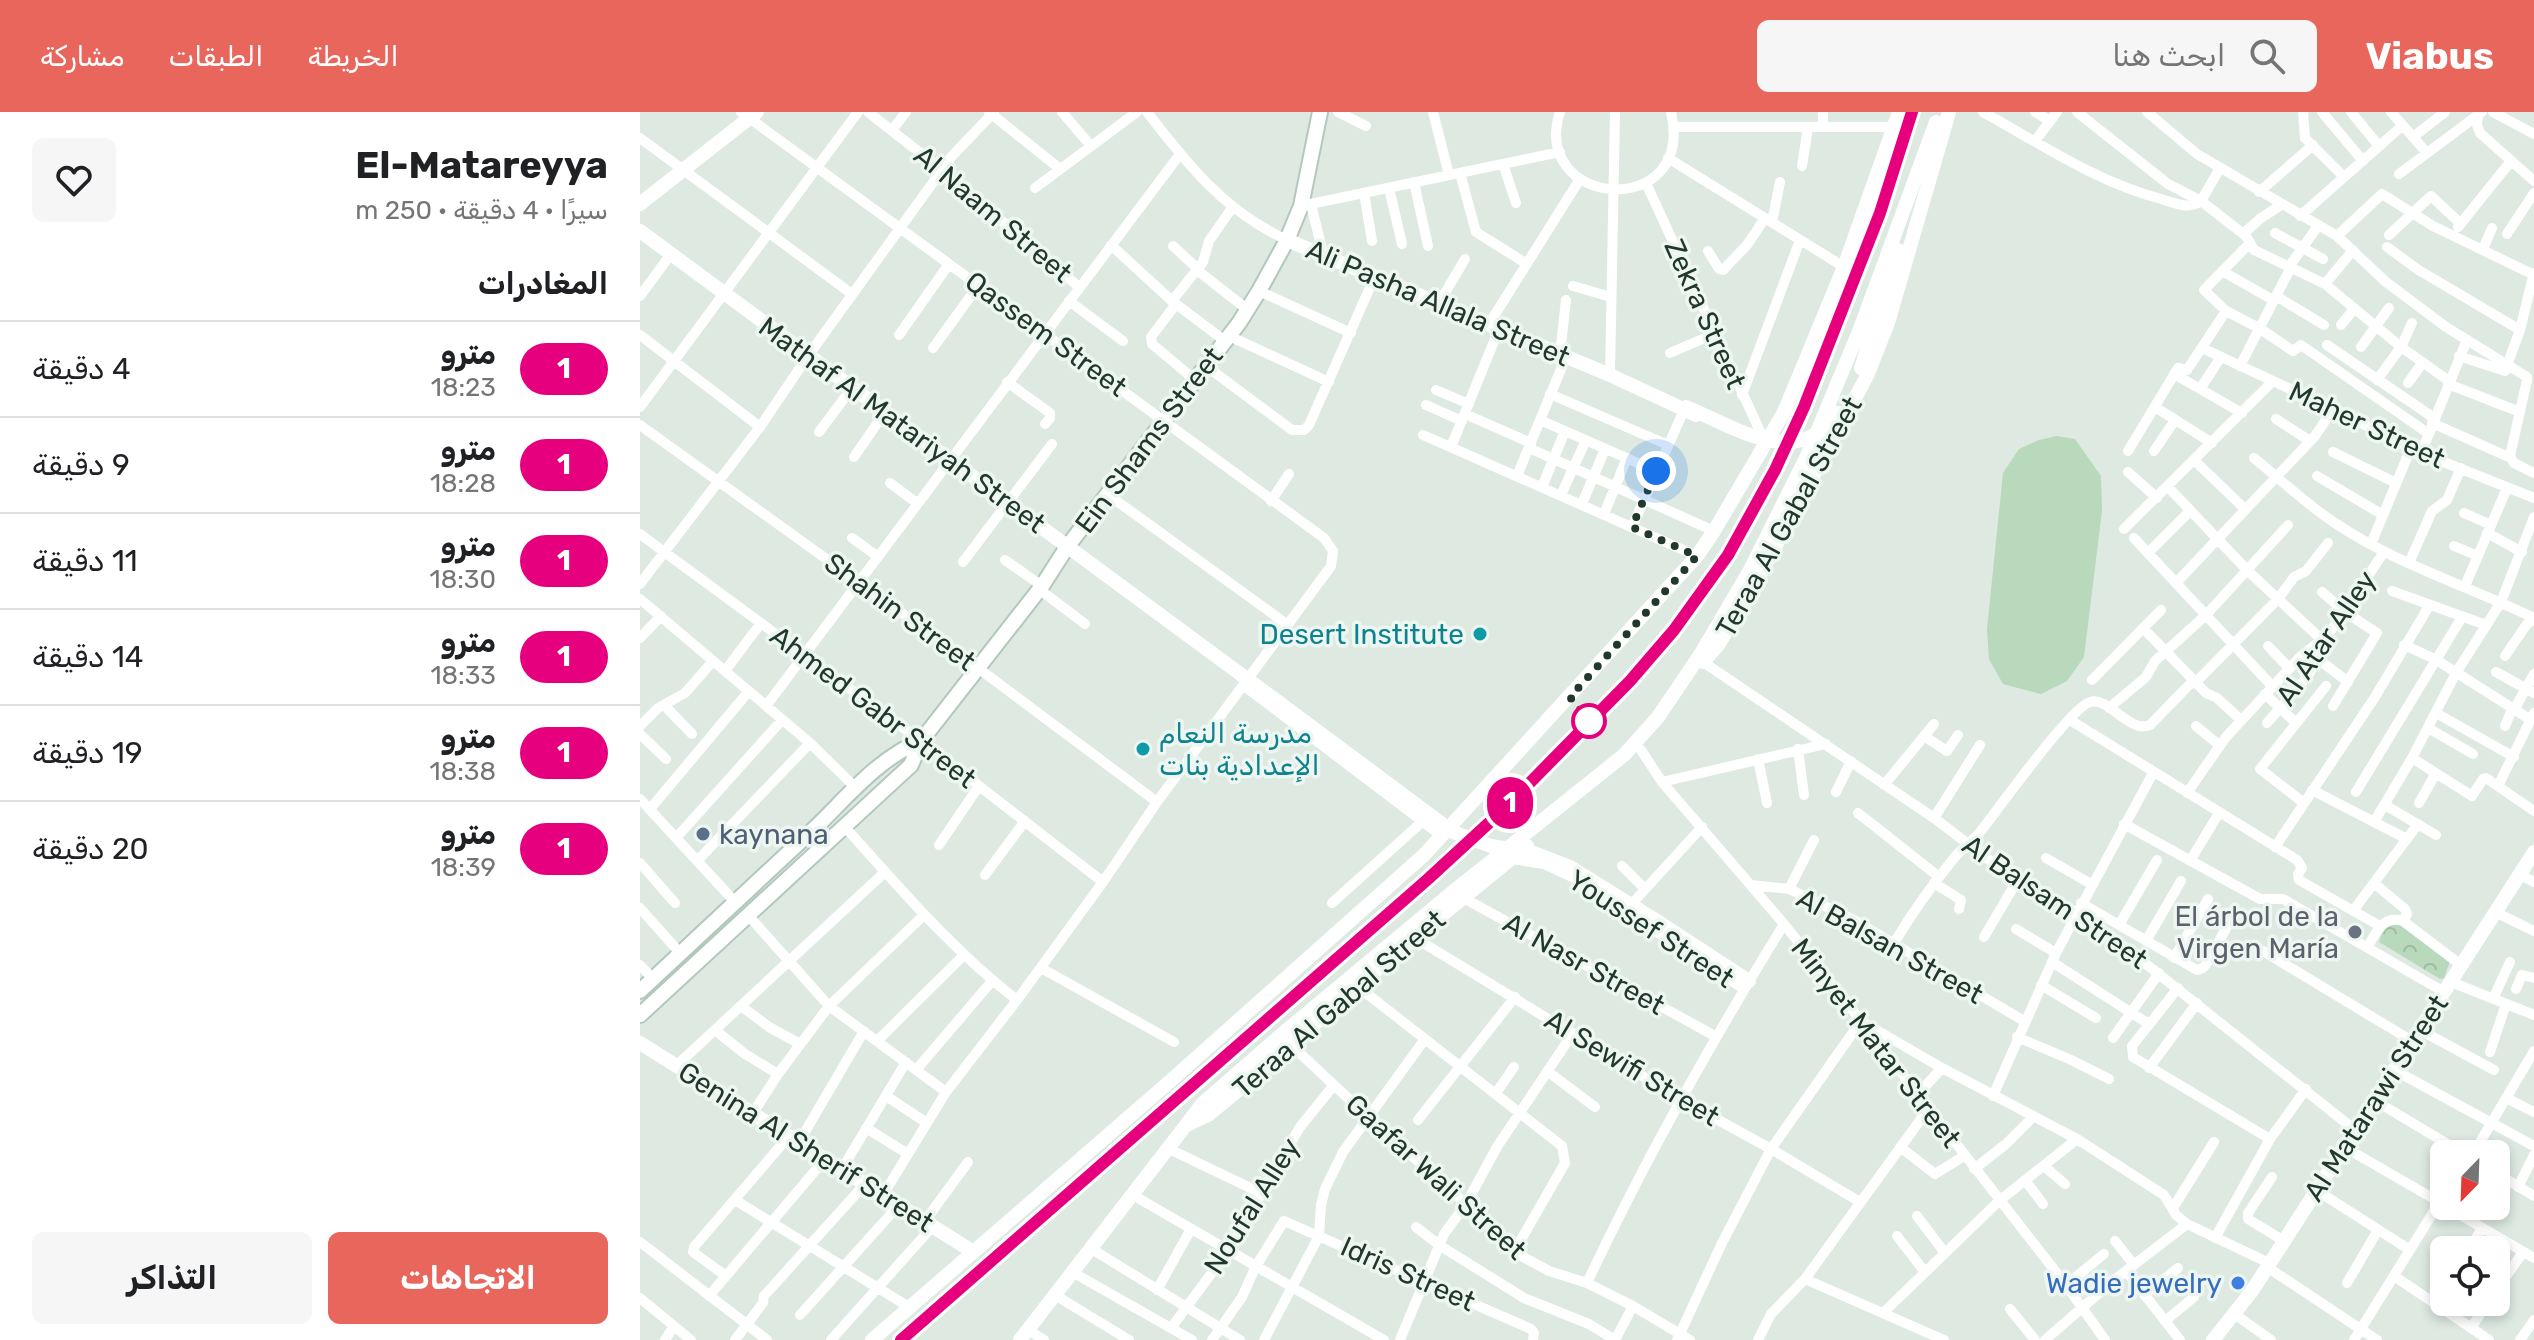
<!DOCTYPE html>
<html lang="ar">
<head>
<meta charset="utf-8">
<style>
  body { margin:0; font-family:Rubik,Vazirmatn,sans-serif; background:#f6f6f6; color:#202124; direction:rtl; height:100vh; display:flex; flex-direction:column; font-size:30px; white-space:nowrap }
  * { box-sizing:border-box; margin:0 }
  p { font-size:26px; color:#757577 }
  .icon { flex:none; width:44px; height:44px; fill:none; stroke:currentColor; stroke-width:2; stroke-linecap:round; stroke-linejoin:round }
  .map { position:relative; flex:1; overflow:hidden; direction:ltr }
  .panel { display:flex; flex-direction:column; background:#fff; width:640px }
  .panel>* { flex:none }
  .badge { padding:0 16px; border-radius:26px; font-size:28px; line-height:52px }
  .needle { width:52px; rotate:203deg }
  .tools { position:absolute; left:1790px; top:1028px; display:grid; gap:16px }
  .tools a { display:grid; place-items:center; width:80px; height:80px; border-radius:12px; background:#fff; box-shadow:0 4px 12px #0003; font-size:40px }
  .you { position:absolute; width:40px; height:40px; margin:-20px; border:6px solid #fff; border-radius:50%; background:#1a73e8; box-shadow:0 0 0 12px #1a73e833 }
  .map>.badge { position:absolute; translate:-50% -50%; box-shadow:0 0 0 4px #fff }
  h2 { padding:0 32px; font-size:30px; line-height:72px }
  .round { display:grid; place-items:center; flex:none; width:84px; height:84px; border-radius:12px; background:#f6f6f6 }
  .overview { display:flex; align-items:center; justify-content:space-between; height:136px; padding:0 32px }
  h1 { font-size:38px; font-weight:700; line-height:60px }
  .action { display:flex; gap:16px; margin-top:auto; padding:16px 32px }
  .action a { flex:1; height:92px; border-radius:12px; background:#e9665c; color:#fff; font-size:32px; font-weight:700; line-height:92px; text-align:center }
  .action a+a { background:#f6f6f6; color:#202124 }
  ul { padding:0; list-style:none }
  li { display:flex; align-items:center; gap:24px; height:96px; padding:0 32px; border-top:2px solid #e0e0e0 }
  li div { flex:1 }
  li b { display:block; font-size:30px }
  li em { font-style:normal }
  li .badge { min-width:88px; font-weight:700; text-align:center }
  header { display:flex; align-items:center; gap:48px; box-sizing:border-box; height:112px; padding:0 40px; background:#e9665c; color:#fff }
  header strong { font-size:38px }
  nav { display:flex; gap:44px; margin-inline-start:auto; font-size:28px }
  .search { width:560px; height:72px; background:#f6f6f6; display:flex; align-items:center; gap:20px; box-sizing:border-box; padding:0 28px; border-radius:12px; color:#757577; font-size:30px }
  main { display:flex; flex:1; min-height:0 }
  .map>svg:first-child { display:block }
  .forest { fill:url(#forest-crowns) }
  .garden { fill:#b8d9bb }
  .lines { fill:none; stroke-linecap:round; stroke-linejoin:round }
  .secondary-casing { stroke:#b2c8bc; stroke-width:18 }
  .minor { stroke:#fff; stroke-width:10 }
  .tertiary { stroke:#fff; stroke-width:14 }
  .secondary { stroke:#fff; stroke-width:14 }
  .rail-casing { stroke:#5b7368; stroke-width:6 }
  .rail { stroke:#eef6f1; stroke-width:3; stroke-dasharray:9; stroke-linecap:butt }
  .tertiary-bridge { stroke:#fff; stroke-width:14 }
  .line-casing { stroke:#fff; stroke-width:18 }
  .line { stroke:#e6007e; stroke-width:12 }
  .walk { stroke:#21382d; stroke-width:8; stroke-dasharray:0 14.4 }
  .culture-dot { fill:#0f9aa8; stroke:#eef6f1; stroke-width:3 }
  .stop-dot { fill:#fff; stroke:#e6007e; stroke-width:4 }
  .service-dot { fill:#5c6f8a; stroke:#eef6f1; stroke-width:3 }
  .worship-dot { fill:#6b7280; stroke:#eef6f1; stroke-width:3 }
  .shop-dot { fill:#3f7fe0; stroke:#eef6f1; stroke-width:3 }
  .labels { text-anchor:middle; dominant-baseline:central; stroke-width:7; stroke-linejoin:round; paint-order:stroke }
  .street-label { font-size:28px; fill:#21382d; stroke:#eef6f1 }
  .culture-label { font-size:28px; fill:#0d838f; stroke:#eef6f1; text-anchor:end }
  .service-label { font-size:28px; fill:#4e5e75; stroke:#eef6f1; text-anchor:start }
  .worship-label { font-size:28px; fill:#5b616d; stroke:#eef6f1; text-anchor:end }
  .shop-label { font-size:28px; fill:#366cbe; stroke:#eef6f1; text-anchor:end }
</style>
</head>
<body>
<header>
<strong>Viabus</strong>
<div class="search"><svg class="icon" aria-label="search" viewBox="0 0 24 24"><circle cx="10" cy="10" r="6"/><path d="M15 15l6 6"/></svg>ابحث هنا</div>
<nav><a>الخريطة</a><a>الطبقات</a><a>مشاركة</a></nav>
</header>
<main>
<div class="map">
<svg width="1894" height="1228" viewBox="0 0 1894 1228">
  <defs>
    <pattern id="forest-crowns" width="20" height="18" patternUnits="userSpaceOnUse" patternTransform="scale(2)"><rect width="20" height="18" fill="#b8d9bb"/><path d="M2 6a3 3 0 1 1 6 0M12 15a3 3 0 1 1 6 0" fill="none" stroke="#9ebba1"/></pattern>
  </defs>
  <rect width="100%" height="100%" fill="#dee9e2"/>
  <!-- forest -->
  <path class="forest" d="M1757 811 1810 849 1804 866 1800 867 1739 830C1741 821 1747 813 1757 811Z"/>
  <!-- garden -->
  <path class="garden" d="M1417 324 1435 327 1461 364 1462 399 1444 545 1427 569 1401 582 1363 572 1349 547 1347 517 1363 361 1379 337 1399 328Z"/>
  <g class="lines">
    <defs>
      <path id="secondary" d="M0 879C59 824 118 769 177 714 208 684 240 645 281 629
        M0 903 271 653 281 629 402 474 427 435 599 211 619 179 647 128 661 94 680 0"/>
    </defs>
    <!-- secondary casing -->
    <use href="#secondary" class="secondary-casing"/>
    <!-- minor -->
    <path class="minor" d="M101 0 684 426 693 439 691 454 517 690 463 770 377 888 306 980 243 1083
      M228 0 302 58 439 175
      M349 0 420 57
      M422 0 451 34
      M507 0C548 53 584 99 647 128
      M698 0 726 14
      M793 0 809 63
      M920 0C889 96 1056 110 1031 0
      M1183 0V15
      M1343 0C1401 32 1456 70 1521 87 1534 91 1549 98 1561 89L1580 56
      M1395 0 1410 9
      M1437 0 1528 72 1561 89 1606 124 1614 138 1685 172 1761 235 1809 269
      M1507 0 1557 42 1697 124 1746 170 1806 215 1887 265V268
      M1663 0 1665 26 1704 65
      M1682 0 1723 49
      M1711 0 1739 34
      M1751 0 1787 41
      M1853 0 1894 22
      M1838 4 1837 13 1840 21 1894 69
      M1035 15H1255
      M252 18 266 0
      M1773 25 1805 0
      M0 26 212 182
      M1395 29 1417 0
      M1028 46 1204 155
      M863 52 876 91
      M1162 54 1168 15
      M820 61 836 120 887 152
      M1759 62 1842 0
      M774 70 788 134
      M1006 71 1125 330
      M395 76 497 0
      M749 76 762 132
      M1619 80 1673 33
      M724 81 732 129
      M671 92 683 142
      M661 94 920 40
      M1660 104 1762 14
      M1132 110 1140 70
      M1818 115 1871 49
      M1635 121 1683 147
      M1603 122 1621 106 1641 93
      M1867 122 1894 81
      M1749 123 1791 84 1821 112
      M1697 124 1742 82 1793 114 1894 163
      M1610 131 1564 178 1586 199 1619 216 1653 239 1661 233 1789 322
      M471 133 532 189 585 229
      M533 134 558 157
      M1747 135 1777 157 1880 218
      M1843 137 1852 116
      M1068 139 1079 157 1083 158 1107 133 1125 106
      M1648 156 1678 114
      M557 158 608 198
      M1582 159 1633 188
      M1685 172 1713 138
      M933 174 971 185
      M619 179 711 221
      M0 184 31 142
      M1636 184 1684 213
      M429 189 483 229
      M532 189 563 150 569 129 592 96
      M799 191 825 147
      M536 192 511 225 512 232 555 268
      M849 212 940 67
      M1701 213 1714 197
      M0 223 120 315
      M259 223 309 152
      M589 224 689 270
      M1687 233 1794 306
      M1721 235 1749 196
      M293 236 338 174
      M1562 236 1693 297 1781 341 1894 386
      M1030 241 1074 222
      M920 242 926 188
      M1819 244 1865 259 1880 218 1894 161
      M566 254 652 318H664L669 313 735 164
      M1600 254 1650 157
      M1534 262 1602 301
      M970 263 975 0
      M1737 268 1761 235 1772 211
      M1887 268 1870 344 1874 351 1894 361
      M367 270 410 301V306L405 312
      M1768 271 1783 250
      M1808 272 1880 300
      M1560 277 1581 245
      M796 278 829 292
      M910 282 1028 333
      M1102 283 1160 128
      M786 293 822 309
      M0 295 218 0
      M1515 295 1572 331
      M825 302 891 331
      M1636 307 1670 329
      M900 308 1016 359
      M1792 311 1871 346
      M0 313 338 556 517 690
      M179 320 212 276
      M783 323 1057 444
      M811 335 859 217
      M889 336 1074 419
      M1488 339 1538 256 1547 258 1586 199
      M1514 339 1535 308
      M1693 340 1756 371
      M1781 341 1827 228
      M214 345 245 300
      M1614 346C1641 368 1666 392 1695 411 1756 452 1828 474 1894 506
      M1555 349 1605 397
      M1488 360 1517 386
      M877 364 926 245
      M1677 364 1743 403
      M250 371 277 391
      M902 375 925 319
      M1528 375 1608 459 1681 527
      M467 382 648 513
      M921 383 946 328
      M631 389 649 362
      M942 392 965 337
      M1824 401 1851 413
      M964 402 987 346
      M992 415 1044 298
      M1484 417 1633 269
      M1847 421 1882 440
      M0 422 281 629 463 770
      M212 426 237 444
      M1494 426 1632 574
      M1731 432 1771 336
      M1814 434 1838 444
      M1508 441 1549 400
      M365 448 402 474
      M323 450 412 332
      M1769 451 1792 399 1807 388 1821 356
      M1536 471 1675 324 1693 297
      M0 472 120 315 168 244 312 44 354 0
      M1825 474 1867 376
      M399 477 445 512
      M1752 479 1846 513
      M1682 480 1705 500 1737 521 1693 594
      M0 487 170 631 216 676
      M1503 516 1566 581 1577 586 1601 608
      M0 526 21 504
      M1764 533 1795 547 1891 608
      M1628 534 1649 556
      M1865 544 1887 512 1894 507
      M1678 547 1708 570
      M1063 550 1294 706 1398 785 1443 802 1715 1018
      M85 559 121 511
      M1856 560 1894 581
      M1452 568 1521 498
      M603 573 803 725
      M1625 582 1656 611
      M24 593 52 622
      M126 594 540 42
      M1469 596 1506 565 1515 549 1566 503 1648 413
      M1874 598 1894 562
      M1796 601 1874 645
      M1430 608 1657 748 1662 756 1658 762 1659 768 1740 814
      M1627 611 1668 564 1688 523 1744 440
      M0 614 18 596 45 581 73 549
      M1556 614 1579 633
      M1865 614 1872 597
      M1788 616 1833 642
      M0 622 26 647
      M1284 624 1307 639 1318 623
      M1158 637 1164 683
      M1001 638 1022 670 1144 812 1221 909 1426 1173 1465 1228
      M1772 646 1832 684 1843 667 1846 666 1894 699
      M1118 647 1127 691
      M1022 670 1186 632
      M1244 673 1294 612
      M1858 674 1894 601
      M1672 678 1767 727
      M1196 680 1211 649
      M1716 680 1822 505
      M1547 681 1586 625 1661 544 1688 523
      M0 687 95 790
      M1664 691 1620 657 1686 574
      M1779 691 1796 661
      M1745 693 1796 723
      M10 697 109 579
      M1218 701 1299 765
      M1294 706 1340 633
      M1734 710 1772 646 1816 561 1861 490 1894 405
      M1484 712 1620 787H1643L1804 880
      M204 714C259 775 312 838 377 888
      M36 726 142 608
      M299 733 339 674
      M1635 735 1735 585 1789 494
      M1406 746 1451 772
      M872 747 904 752 934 766 1104 877
      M57 749 170 631
      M1550 749 1579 701
      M0 751 35 791
      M982 754 1005 777
      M1879 762 1894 770
      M345 763 385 709
      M1294 771 1321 788 1319 797
      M1734 771 1765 797 1767 802 1763 809
      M1111 773 1149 777 1214 808 1384 909
      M1149 777 1174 728
      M818 783 1075 924
      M692 791 783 709
      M1441 791 1557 858 1563 856 1567 851 1595 800
      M0 796 40 841
      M988 796 1062 715
      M1713 799 1778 712
      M1855 800 1894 819
      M108 803 189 894 306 980
      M1479 813 1517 748
      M1376 817 1416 841
      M770 823 1040 987 1131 1037 1220 1090
      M1344 825 1377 769
      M1506 829 1541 769
      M1254 831C1272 801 1292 773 1314 746 1322 736 1332 730 1340 720 1357 699 1430 596 1450 590 1469 584 1489 622 1510 613L1549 573 1559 567 1638 487 1654 465 1666 459 1688 431
      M1728 834C1737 819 1743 803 1763 809L1821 853
      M1623 839 1772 929
      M1534 846 1568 787
      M1412 850 1509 912
      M0 853 13 867
      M401 856 534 930
      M1811 870 1894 903
      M1401 873 1456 906
      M717 874 922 1034 925 1051 874 1140
      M1538 876 1492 934 1493 945 1630 1027
      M1876 877 1882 863 1894 866
      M1853 887 1870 850
      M101 894 129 915 160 932
      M75 918 105 942 138 962
      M1780 918 1854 958
      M1377 925 1429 947 1469 967
      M1473 926 1519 861
      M237 929 324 843
      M648 930 727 1004 826 1092 874 1140 909 1159 947 1171 993 1194 1050 1228
      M1850 940 1866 892
      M36 954 245 760
      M1509 956 1557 891
      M276 958 352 869
      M1754 958 1894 1034
      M907 959 955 995
      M856 981 874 955
      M1278 982 1302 956
      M246 984 287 1011
      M1353 984 1416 841 1513 661
      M1866 986 1894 1000
      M1734 988 1824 1042
      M113 1001 138 962 189 894 283 804
      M778 1008 875 885
      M226 1016 268 1042
      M159 1030 224 919
      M1260 1035 1295 1062 1324 1044
      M1704 1035 1803 1092
      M527 1036 621 1081
      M1833 1042 1894 939
      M1404 1054 1425 1072
      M202 1057 266 950
      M1334 1057 1366 1032 1394 1004
      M1856 1061 1894 1084
      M1632 1065 1608 1101V1107L1644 1129
      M1385 1068 1403 1092
      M1878 1075 1894 1043
      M1676 1078 1770 1138
      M491 1082 744 1228
      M95 1088 269 1195
      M1805 1094 1894 1146
      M1533 1096 1574 1030
      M1277 1104 1305 1141
      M285 1109 328 1050
      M776 1115 799 1133 884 1186 949 1212 975 1228
      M1257 1124 1285 1160
      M1575 1126 1630 1027 1666 977
      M1475 1129 1494 1153
      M0 1130 127 1228
      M450 1136 600 1228
      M1829 1138 1842 1116
      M1627 1155 1737 1228
      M1486 1159 1540 1228
      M432 1160 552 1228
      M86 1164 53 1140 54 1135 149 1024
      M1754 1164 1849 1228
      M1165 1167 1304 1228
      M947 1171C1005 1047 1072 929 1144 812
      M1707 1171 1738 1118
      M1426 1173 1464 1142
      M517 1178 551 1117
      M1856 1179 1883 1140
      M415 1183 489 1228
      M1504 1183 1538 1156
      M69 1184 185 1047
      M0 1186 51 1228
      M1796 1192 1804 1179
      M1370 1197 1395 1228
      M1243 1201 1359 1089 1437 1027
      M160 1203 259 1093
      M1596 1203 1631 1228
      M1525 1209 1554 1185
      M531 1216 588 1139 660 1015 694 973
      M1831 1216 1848 1190
      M388 1218 404 1228
      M25 1228 34 1214
      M95 1228 123 1191 124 1184 225 1072
      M191 1228 293 1114
      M572 1228 602 1185 616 1154 644 1109 891 1217 894 1221 893 1228
      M624 1228 679 1124 681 1093 685 1077 703 1040 785 927
      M760 1228 804 1122 826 1092 857 1035 933 921
      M975 1228 993 1194
      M1037 1228 1082 1131 1131 1037 1221 909 1302 956 1437 1027 1524 1083 1536 1103 1547 1112 1629 1151
      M1118 1228 1131 1202 1165 1167 1289 996
      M1405 1228 1473 1169 1547 1112
      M1714 1228 1804 1083
      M1880 1228 1894 1208"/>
    <!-- tertiary -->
    <path class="tertiary" d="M0 92 117 0
      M0 119 641 592
      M647 128 970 263 1056 303
      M1221 256 1258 138
      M1063 550 1078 533 1108 485 1227 264 1248 211 1309 0
      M1020 811 1109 869
      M0 931 332 1139
      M549 1012 568 1003 596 980 775 825 887 734
      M232 1228 528 971 784 743 1057 444 1074 419 1144 300 1204 155 1259 0
      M380 1228 563 991 641 923 814 779 984 643 1018 605 1060 543 1110 458 1167 344 1220 217 1296 10
      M1573 1228 1612 1179 1894 740"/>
    <!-- secondary -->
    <use href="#secondary" class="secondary"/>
    <defs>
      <path id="rail" d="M261 1228 768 785 864 697 990 569 1034 518 1088 443 1135 358 1164 295 1240 101 1272 0"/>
    </defs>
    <!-- rail casing -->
    <use href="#rail" class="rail-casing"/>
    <!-- rail -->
    <use href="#rail" class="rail"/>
    <!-- tertiary-bridge -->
    <path class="tertiary-bridge" d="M1046 295C1097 316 1157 359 1198 301
      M641 592 813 720 851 734 894 741 930 755 1020 811"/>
  </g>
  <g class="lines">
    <defs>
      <path id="line" d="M261 1228 788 767 864 697 990 569 1034 518 1088 443 1135 358 1164 295 1240 101 1272 0"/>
    </defs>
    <!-- line casing -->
    <use href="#line" class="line-casing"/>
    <!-- line -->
    <use href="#line" class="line"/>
    <!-- walk -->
    <path class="walk" d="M949 609 930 585 1057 444 992 415 1016 359"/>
  </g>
  <!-- markers -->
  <g class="culture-dot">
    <circle cx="840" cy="522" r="8"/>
    <circle cx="503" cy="637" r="8"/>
  </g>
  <circle class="stop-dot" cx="949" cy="609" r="16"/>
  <circle class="service-dot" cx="63" cy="722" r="8"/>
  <circle class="worship-dot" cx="1715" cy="820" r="8"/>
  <circle class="shop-dot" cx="1598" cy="1171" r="8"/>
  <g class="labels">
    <!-- street labels -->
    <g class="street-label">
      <text transform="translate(353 102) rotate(40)">Al Naam Street</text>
      <text transform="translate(798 191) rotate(23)">Ali Pasha Allala Street</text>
      <text transform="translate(1065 202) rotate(66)">Zekra Street</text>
      <text transform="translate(406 222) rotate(36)">Qassem Street</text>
      <text transform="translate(262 313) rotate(36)">Mathaf Al Matariyah Street</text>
      <text transform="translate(1727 313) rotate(25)">Maher Street</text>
      <text transform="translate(509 328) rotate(-53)">Ein Shams Street</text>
      <text transform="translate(1149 405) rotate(-61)">Teraa Al Gabal Street</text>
      <text transform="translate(260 500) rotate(36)">Shahin Street</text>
      <text transform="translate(1686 526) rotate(-56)">Al Atar Alley</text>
      <text transform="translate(233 595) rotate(37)">Ahmed Gabr Street</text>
      <text transform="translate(1415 790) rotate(34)">Al Balsam Street</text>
      <text transform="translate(1011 817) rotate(33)">Youssef Street</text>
      <text transform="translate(1250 834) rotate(29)">Al Balsan Street</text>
      <text transform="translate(944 852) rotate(29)">Al Nasr Street</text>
      <text transform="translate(699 892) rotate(-41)">Teraa Al Gabal Street</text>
      <text transform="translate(1236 931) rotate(52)">Minyet Matar Street</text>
      <text transform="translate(992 956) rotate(31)">Al Sewifi Street</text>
      <text transform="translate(1736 986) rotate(-57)">Al Matarawi Street</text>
      <text transform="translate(166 1035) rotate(32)">Genina Al Sherif Street</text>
      <text transform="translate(796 1065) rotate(42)">Gaafar Wali Street</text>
      <text transform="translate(612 1094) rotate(-58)">Noufal Alley</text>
      <text transform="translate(768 1162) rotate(24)">Idris Street</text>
    </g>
    <!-- culture labels -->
    <g class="culture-label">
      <text x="824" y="522">Desert Institute</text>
      <text x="519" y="621" text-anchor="start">مدرسة النعام<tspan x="519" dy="32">الإعدادية بنات</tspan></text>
    </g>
    <!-- service labels -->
    <g class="service-label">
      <text x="79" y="722">kaynana</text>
    </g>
    <!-- worship labels -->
    <g class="worship-label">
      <text x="1699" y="804">El árbol de la<tspan x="1699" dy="32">Virgen María</tspan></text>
    </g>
    <!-- shop labels -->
    <g class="shop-label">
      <text x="1582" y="1171">Wadie jewelry</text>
    </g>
  </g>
</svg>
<div class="tools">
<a><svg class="needle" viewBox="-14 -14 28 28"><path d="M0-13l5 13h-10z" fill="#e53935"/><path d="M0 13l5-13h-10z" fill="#757577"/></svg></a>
<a><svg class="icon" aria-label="locate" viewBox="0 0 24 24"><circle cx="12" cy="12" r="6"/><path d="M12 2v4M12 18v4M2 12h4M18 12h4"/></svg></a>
</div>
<div class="you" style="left:1016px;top:359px"></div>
<b class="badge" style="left:870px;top:691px;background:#e6007e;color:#fff">1</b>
</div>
<section class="panel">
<div class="overview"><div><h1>El-Matareyya</h1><p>سيرًا · 4 دقيقة · 250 m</p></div><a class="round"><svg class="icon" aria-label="heart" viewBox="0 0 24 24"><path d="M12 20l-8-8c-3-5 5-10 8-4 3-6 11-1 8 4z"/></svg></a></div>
<h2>المغادرات</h2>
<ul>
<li><span class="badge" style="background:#e6007e;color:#fff">1</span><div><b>مترو</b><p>18:23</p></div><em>4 دقيقة</em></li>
<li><span class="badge" style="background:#e6007e;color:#fff">1</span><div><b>مترو</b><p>18:28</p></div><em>9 دقيقة</em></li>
<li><span class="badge" style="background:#e6007e;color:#fff">1</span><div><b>مترو</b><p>18:30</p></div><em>11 دقيقة</em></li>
<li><span class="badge" style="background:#e6007e;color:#fff">1</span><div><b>مترو</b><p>18:33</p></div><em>14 دقيقة</em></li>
<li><span class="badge" style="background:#e6007e;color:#fff">1</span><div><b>مترو</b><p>18:38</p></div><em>19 دقيقة</em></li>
<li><span class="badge" style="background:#e6007e;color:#fff">1</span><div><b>مترو</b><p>18:39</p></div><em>20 دقيقة</em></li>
</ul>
<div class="action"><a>الاتجاهات</a><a>التذاكر</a></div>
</section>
</main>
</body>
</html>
